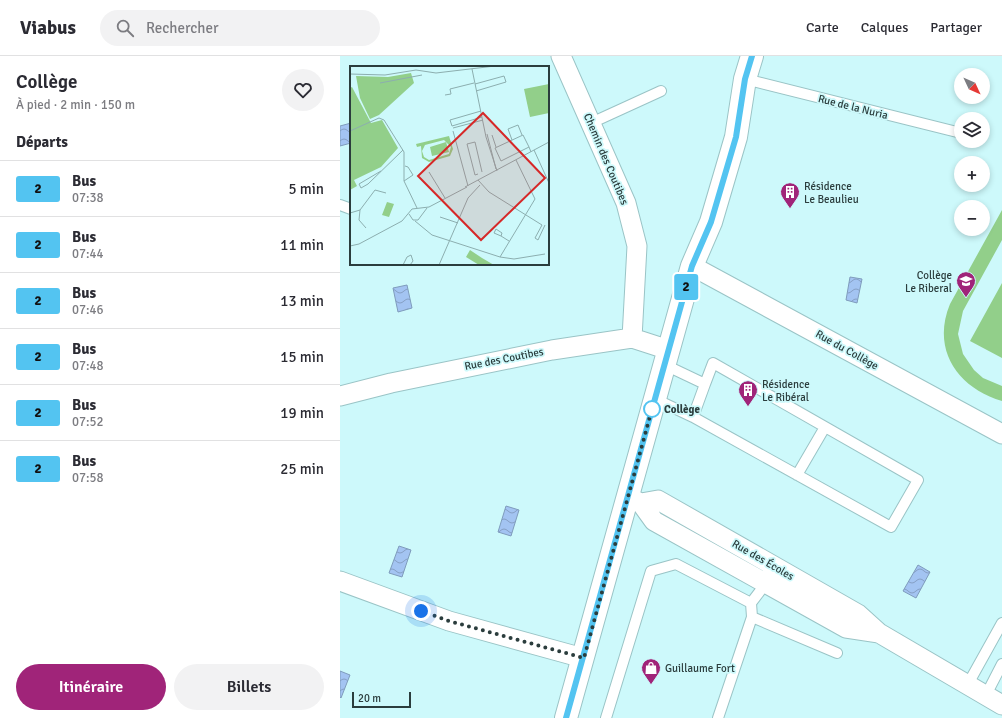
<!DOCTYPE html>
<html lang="fr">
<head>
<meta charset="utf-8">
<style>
  body { margin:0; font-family:Signika,sans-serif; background:#f2f2f3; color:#2b2b33; height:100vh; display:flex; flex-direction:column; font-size:15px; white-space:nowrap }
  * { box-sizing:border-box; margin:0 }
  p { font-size:13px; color:#7c7c81 }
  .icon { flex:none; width:22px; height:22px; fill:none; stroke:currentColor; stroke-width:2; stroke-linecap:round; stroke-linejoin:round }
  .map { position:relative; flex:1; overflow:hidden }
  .details { display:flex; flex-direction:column; background:#fff; width:340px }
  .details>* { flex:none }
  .badge { padding:0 8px; border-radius:3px; font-size:14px; line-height:26px }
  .needle { width:26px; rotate:134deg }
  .tools { position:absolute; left:614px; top:12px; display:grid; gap:8px }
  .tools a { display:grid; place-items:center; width:36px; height:36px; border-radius:50%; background:#fff; box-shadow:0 2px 6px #0003; font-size:20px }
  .scale { position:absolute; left:12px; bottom:10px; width:59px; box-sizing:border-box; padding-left:4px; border:2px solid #2b3d3d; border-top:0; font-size:11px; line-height:14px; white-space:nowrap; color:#2b3d3d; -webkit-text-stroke:3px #cdf9fb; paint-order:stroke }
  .you { position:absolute; width:20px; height:20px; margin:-10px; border:3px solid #fff; border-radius:50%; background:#1a73e8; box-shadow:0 0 0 6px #1a73e833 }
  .map>.badge { position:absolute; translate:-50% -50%; box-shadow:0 0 0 2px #fff }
  h2 { padding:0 16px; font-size:15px; line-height:36px }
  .round { display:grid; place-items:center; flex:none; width:42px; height:42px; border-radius:21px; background:#f2f2f3 }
  .headline { display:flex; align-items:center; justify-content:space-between; height:68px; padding:0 16px }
  h1 { font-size:19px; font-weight:600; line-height:30px }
  .primary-button { display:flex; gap:8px; margin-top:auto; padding:8px 16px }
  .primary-button a { flex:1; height:46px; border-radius:24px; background:#a02479; color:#fff; font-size:16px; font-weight:600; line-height:46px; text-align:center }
  .primary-button a+a { background:#f2f2f3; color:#2b2b33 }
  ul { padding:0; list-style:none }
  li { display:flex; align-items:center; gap:12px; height:56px; padding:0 16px; border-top:1px solid #e1e1e2 }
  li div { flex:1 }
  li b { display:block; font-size:15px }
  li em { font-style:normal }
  li .badge { min-width:44px; font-weight:700; text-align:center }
  header { display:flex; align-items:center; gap:24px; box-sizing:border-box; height:56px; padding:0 20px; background:#fff; border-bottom:1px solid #e1e1e2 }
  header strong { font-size:19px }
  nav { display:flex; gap:22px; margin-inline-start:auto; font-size:14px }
  .search { width:280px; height:36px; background:#f2f2f3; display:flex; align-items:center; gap:10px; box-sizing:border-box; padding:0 14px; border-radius:22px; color:#7c7c81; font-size:15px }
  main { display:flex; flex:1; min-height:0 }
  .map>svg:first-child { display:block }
  .pitch { fill:#92cf8a }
  .water { fill:url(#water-waves); stroke:#7f9cbc }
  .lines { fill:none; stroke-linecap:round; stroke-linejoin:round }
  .lane-casing { stroke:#9ac4c6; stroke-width:12 }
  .street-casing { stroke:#9ac4c6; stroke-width:21 }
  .secondary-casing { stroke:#9ac4c6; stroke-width:24 }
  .lane { stroke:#fff; stroke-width:10 }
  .street { stroke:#fff; stroke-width:19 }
  .secondary { stroke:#fff; stroke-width:22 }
  .line-casing { stroke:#fff; stroke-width:9 }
  .line { stroke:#53c4f1; stroke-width:6 }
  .walk { stroke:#2b3d3d; stroke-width:4; stroke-dasharray:0 7.2 }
  .stop-dot { fill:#fff; stroke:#53c4f1; stroke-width:2 }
  .labels { text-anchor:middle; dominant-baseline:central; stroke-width:3.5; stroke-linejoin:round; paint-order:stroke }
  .street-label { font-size:11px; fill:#2b3d3d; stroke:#cdf9fb }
  .poi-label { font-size:11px; fill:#2b3d3d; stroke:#cdf9fb; text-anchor:start }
  .stop-label { font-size:11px; font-weight:bold; fill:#2b3d3d; stroke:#cdf9fb; text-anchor:start }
  .inset-road { fill:none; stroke:#8caeaf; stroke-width:1 }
  .view { fill:#d62828; fill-opacity:0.15; stroke:#d62828; stroke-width:2 }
  .inset-edge { fill:none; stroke:#2b3d3d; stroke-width:2 }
</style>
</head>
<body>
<header>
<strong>Viabus</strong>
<div class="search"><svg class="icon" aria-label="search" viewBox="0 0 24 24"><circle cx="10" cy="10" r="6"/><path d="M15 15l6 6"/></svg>Rechercher</div>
<nav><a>Carte</a><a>Calques</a><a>Partager</a></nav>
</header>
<main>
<section class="details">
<div class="headline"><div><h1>Collège</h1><p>À pied · 2 min · 150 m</p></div><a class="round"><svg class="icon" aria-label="heart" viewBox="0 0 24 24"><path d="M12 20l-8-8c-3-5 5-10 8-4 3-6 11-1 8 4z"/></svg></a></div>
<h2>Départs</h2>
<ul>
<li><span class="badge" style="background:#53c4f1;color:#111">2</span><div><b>Bus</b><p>07:38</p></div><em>5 min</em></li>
<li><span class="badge" style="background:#53c4f1;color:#111">2</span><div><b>Bus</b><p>07:44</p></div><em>11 min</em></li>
<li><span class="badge" style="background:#53c4f1;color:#111">2</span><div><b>Bus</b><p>07:46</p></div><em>13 min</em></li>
<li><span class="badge" style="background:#53c4f1;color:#111">2</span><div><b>Bus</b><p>07:48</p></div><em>15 min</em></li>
<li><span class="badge" style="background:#53c4f1;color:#111">2</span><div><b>Bus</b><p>07:52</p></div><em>19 min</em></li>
<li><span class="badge" style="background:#53c4f1;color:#111">2</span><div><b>Bus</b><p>07:58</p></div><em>25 min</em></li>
</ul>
<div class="primary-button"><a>Itinéraire</a><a>Billets</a></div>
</section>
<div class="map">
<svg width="662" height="662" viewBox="0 0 662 662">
  <defs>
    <pattern id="water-waves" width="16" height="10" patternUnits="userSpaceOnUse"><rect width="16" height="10" fill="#a3c4f2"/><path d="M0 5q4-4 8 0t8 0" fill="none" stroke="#85a0c5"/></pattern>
  </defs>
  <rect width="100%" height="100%" fill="#cdf9fb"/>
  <!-- pitch -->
  <path class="pitch" d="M662 154V184L623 255 618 278 623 298 634 314 643 322 662 330V345C618 332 591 294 610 248Z
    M662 227V302L630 285Z"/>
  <!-- water -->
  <path class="water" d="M11 67V87L0 90V70Z
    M510 221 522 223 517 247 506 244Z
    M67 229 72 252 58 256 53 232Z
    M166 450 179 454 171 480 158 476Z
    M59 490 71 494 62 521 49 517Z
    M578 509 590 516 576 542 563 535Z
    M0 615 10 619 1 642 0 641Z"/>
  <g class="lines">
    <defs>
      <path id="lane" d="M405 23 621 77
        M251 67 321 35
        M0 149 11 153
        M315 343 353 361 365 328 325 309
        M353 361 551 471 578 424 373 307 365 328
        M457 419 485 371
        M411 547 427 526
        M412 561 497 597
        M628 628 662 567
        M646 639 662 608
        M266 662 311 515 336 508 411 547 412 561 378 662"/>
      <path id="street" d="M221 0 286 147 297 190 292 282
        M352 210 662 378
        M0 340 51 327 212 294 292 282 329 294
        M287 441 301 447 318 444 518 558 539 577 662 649
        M301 447 314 465 506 572 539 577
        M0 525 109 565 243 602"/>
      <path id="secondary" d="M226 662 352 210 371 166 396 81 405 23 412 0"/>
    </defs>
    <!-- lane casing -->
    <use href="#lane" class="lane-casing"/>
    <!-- street casing -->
    <use href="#street" class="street-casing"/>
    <!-- secondary casing -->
    <use href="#secondary" class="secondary-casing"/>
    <!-- lane -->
    <use href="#lane" class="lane"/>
    <!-- street -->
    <use href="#street" class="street"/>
    <!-- secondary -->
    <use href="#secondary" class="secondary"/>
  </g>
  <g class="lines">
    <defs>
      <path id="line" d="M226 662 352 210 371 166 396 81 405 23 412 0"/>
    </defs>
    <!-- line casing -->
    <use href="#line" class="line-casing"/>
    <!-- line -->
    <use href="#line" class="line"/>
    <!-- walk -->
    <path class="walk" d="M81 555 109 565 244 602 312 353"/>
  </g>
  <!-- icons -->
  <defs>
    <symbol id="building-pin" viewBox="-11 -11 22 30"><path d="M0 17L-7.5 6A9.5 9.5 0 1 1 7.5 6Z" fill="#a02479" stroke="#cdf9fb"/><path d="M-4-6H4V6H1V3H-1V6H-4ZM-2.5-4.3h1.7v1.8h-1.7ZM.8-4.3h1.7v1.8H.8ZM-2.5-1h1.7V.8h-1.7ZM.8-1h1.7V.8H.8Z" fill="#fff"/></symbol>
    <symbol id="school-pin" viewBox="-11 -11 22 30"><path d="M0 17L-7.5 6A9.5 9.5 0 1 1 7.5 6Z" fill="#a02479" stroke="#cdf9fb"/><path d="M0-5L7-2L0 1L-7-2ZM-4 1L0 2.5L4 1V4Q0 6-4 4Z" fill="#fff"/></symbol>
    <symbol id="shop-pin" viewBox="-11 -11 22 30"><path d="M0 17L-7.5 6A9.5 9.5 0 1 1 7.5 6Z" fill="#a02479" stroke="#cdf9fb"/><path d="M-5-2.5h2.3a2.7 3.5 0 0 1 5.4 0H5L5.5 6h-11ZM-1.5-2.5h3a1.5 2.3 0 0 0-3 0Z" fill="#fff"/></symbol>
  </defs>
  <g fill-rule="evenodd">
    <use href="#building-pin" x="439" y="125" width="22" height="30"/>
    <use href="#school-pin" x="615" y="214" width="22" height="30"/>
    <use href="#building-pin" x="397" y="323" width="22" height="30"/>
    <use href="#shop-pin" x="300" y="601" width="22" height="30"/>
  </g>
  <!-- markers -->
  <circle class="stop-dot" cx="312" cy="353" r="8"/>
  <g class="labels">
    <!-- street labels -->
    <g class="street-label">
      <text transform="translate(513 51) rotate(14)">Rue de la Nuria</text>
      <text transform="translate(266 103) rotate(67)">Chemin des Coutibes</text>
      <text transform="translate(507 294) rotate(29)">Rue du Collège</text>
      <text transform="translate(164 303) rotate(-11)">Rue des Coutibes</text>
      <text transform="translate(423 504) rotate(30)">Rue des Écoles</text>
    </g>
    <!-- poi labels -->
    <g class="poi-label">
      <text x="464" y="130">Résidence<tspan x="464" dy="13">Le Beaulieu</tspan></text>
      <text x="612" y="219" text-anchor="end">Collège<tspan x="612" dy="13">Le Riberal</tspan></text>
      <text x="422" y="328">Résidence<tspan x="422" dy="13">Le Ribéral</tspan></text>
      <text x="325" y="612">Guillaume Fort</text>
    </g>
    <!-- stop labels -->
    <g class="stop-label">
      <text x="324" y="353">Collège</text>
    </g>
  </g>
  <!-- overview -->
  <g transform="translate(10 10)">
    <rect width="199" height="199" fill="#cdf9fb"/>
    <path d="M61 7 64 17 29 49 20 53 10 32 6 10 38 11ZM199 18V47L180 51 174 23ZM2 21 21 57 32 54 48 82 31 101 4 114 7 120 0 124V22ZM99 70 103 83 100 90 79 96 72 92 71 80 67 81 66 78ZM94 74 101 81 99 88 79 94 74 91 72 85 75 79ZM96 76 99 86 82 90 80 81ZM37 136 44 138 39 151 32 149ZM120 184 132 192 144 199H129L116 191Z" fill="#92cf8a" fill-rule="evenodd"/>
    <path class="inset-road" d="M122 3 136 71 147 105M0 8 35 9 66 4 86 7 145 0M30 17 72 9M125 18 154 10 156 16 126 25M95 29 101 28 100 23 124 17M131 45 100 54 102 60 132 51M103 62 133 54M0 65 29 52 34 54 54 86V115L67 142M103 65 118 120M137 68 146 103M142 69 146 81M162 74 158 63 168 59 172 69M179 81 173 69 145 82 151 95 179 81 181 86M184 84 199 117M31 105 9 118 11 122 18 118 53 84M79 106 95 132M128 108 125 109 117 78 125 76 132 106M128 114 139 126 192 159M54 115 63 109 58 101 55 100M115 121 199 76M10 144 9 154 16 162M0 147 10 144 25 124 36 127M59 148 63 154H68L77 142M90 151 108 157M65 155 82 169 150 191 164 193 195 188M192 159 185 172 188 174 195 159M151 170 152 167 146 163 144 167 151 170 159 175M0 180 9 178 52 155 62 143 79 141 117 121M150 191 185 133 166 94M53 199 57 191 61 189 63 195 60 199M89 199 118 132 130 119"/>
    <path class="view" d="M133 47 195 112 131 174 68 110Z"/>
    <rect width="199" height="199" class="inset-edge"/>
  </g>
</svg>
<div class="tools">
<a><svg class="needle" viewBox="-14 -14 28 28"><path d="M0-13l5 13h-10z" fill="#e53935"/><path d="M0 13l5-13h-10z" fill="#7c7c81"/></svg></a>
<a><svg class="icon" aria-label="layers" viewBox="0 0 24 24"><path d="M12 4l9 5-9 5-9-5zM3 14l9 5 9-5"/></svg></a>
<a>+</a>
<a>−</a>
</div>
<div class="scale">20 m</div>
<div class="you" style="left:81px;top:555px"></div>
<b class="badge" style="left:346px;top:231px;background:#53c4f1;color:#111">2</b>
</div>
</main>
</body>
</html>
